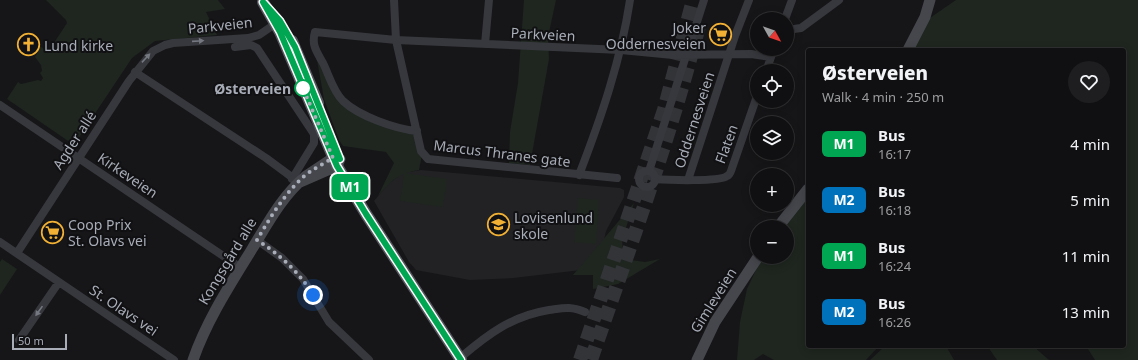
<!DOCTYPE html>
<html lang="en">
<head>
<meta charset="utf-8">
<style>
  body { margin:0; font-family:"Noto Sans",sans-serif; background:#1e1e20; color:#f1f3f6; height:100vh; display:flex; flex-direction:column; font-size:15px; white-space:nowrap }
  * { box-sizing:border-box; margin:0 }
  p { font-size:13px; color:#9c9d9f }
  .icon { flex:none; width:22px; height:22px; fill:none; stroke:currentColor; stroke-width:2; stroke-linecap:round; stroke-linejoin:round }
  .map { position:relative; flex:1; overflow:hidden }
  .sheet { position:absolute; left:806px; top:48px; width:320px; height:300px; display:flex; flex-direction:column; background:#101012; border-radius:4px; box-shadow:0 2px 10px #0003,0 0 0 1px #303032 }
  .sheet>* { flex:none }
  .badge { padding:0 8px; border-radius:6px; font-size:14px; line-height:26px }
  .needle { width:26px; rotate:130deg }
  .buttons { position:absolute; left:750px; top:12px; display:grid; gap:8px }
  .buttons a { display:grid; place-items:center; width:44px; height:44px; border-radius:50%; background:#101012; box-shadow:0 2px 10px #0003,0 0 0 1px #303032; font-size:20px }
  .scale { position:absolute; left:12px; bottom:10px; width:55px; box-sizing:border-box; padding-left:4px; border:2px solid #a8adb8; border-top:0; font-size:11px; line-height:14px; white-space:nowrap; color:#a8adb8; -webkit-text-stroke:3px #111113; paint-order:stroke }
  .you { position:absolute; width:20px; height:20px; margin:-10px; border:3px solid #fff; border-radius:50%; background:#1a73e8; box-shadow:0 0 0 6px #1a73e833 }
  .map>.badge { position:absolute; translate:-50% -50%; box-shadow:0 0 0 2px #fff }
  .round { display:grid; place-items:center; flex:none; width:42px; height:42px; border-radius:21px; background:#1e1e20 }
  .overview { display:flex; align-items:center; justify-content:space-between; height:68px; padding:0 16px }
  h1 { font-size:19px; font-weight:800; line-height:30px }
  ul { padding:0; list-style:none }
  li { display:flex; align-items:center; gap:12px; height:56px; padding:0 16px }
  li div { flex:1 }
  li b { display:block; font-size:15px }
  li em { font-style:normal }
  li .badge { min-width:44px; font-weight:700; text-align:center }
  .map>svg:first-child { display:block }
  .built { fill:#222225 }
  .green { fill:#1e261f }
  .lines { fill:none; stroke-linecap:round; stroke-linejoin:round }
  .highway-tunnel { stroke:#333438; stroke-width:14; stroke-dasharray:14 7; stroke-linecap:butt }
  .street { stroke:#37383d; stroke-width:8 }
  .secondary { stroke:#45474d; stroke-width:11 }
  .primary { stroke:#53555c; stroke-width:12 }
  .oneway { fill:#757881 }
  .line-casing { stroke:#fff; stroke-width:9 }
  .line { stroke:#00a651; stroke-width:6 }
  .walk { stroke:#a8adb8; stroke-width:4; stroke-dasharray:0 7.2 }
  .stop-dot { fill:#fff; stroke:#00a651; stroke-width:2 }
  .labels { text-anchor:middle; dominant-baseline:central; stroke-width:4; stroke-linejoin:round; paint-order:stroke }
  .street-label { font-size:14px; fill:#a8adb8; stroke:#111113 }
  .poi-label { font-size:14px; fill:#a8adb8; stroke:#111113; text-anchor:start }
  .stop-label { font-size:14px; font-weight:bold; fill:#a8adb8; stroke:#111113; text-anchor:end }
</style>
</head>
<body>
<div class="map">
<svg width="1138" height="360" viewBox="0 0 1138 360">
  <rect width="100%" height="100%" fill="#161618"/>
  <!-- built -->
  <path class="built" d="M421 170 620 188 624 190V197L606 231 598 268 513 278 470 280 416 270 409 262 374 201 388 184 403 173Z"/>
  <!-- green -->
  <path class="green" d="M46 0H218L225 9 206 12 217 35 155 41 132 58 74 145 7 99 18 82 21 84 38 80 41 81 43 78 40 73 42 71 41 65 35 57 38 52 35 49 38 45 44 49H50L67 23 66 20Z
    M524 0H556L548 37 549 59 530 165 509 163 510 132 518 83Z
    M956 0H1138V360H1095L1086 346H1124V50H905L924 22Z
    M317 60 352 108 417 131 422 155 419 170C398 174 392 180 378 196L394 163 386 152 343 146 339 140 324 99Z
    M404 173 447 179 443 207 400 201Z
    M808 180V346H879L866 360H774L763 354 754 360H737L740 322 747 289 762 257H787V227H779Z
    M578 198 599 200 596 244 574 242Z
    M634 203 622 240 624 259 645 262 660 259 618 284 593 289V275H573Z
    M2 259 17 269 0 295V262Z
    M885 346H946L954 360H870Z
    M990 346H1033L1049 360H997L990 350Z"/>
  <g class="lines">
    <!-- highway-tunnel -->
    <path class="highway-tunnel" d="M580 360 664 110 693 0
      M591 360C629 249 670 139 699 26"/>
    <!-- street -->
    <path class="street" d="M394 0 396 40 421 151 428 159 617 178
      M785 19 792 0
      M787 30 801 28 839 0
      M485 44 489 0
      M235 47 251 45 257 48 314 134V143L292 179
      M766 71 774 49
      M135 72 266 158 289 175 298 183
      M0 105 241 268
      M417 131C395 129 359 116 343 101 333 91 329 75 323 63 317 52 311 45 315 32L396 40 621 50 673 55 751 54 771 57
      M639 179a8 8 0 1 1 16 0a8 8 0 1 1-16 0Z
      M649 171 704 0
      M579 175C601 118 621 60 630 0
      M655 179C667 180 720 182 727 176 730 175 731 171 732 168L757 96
      M688 180 735 36 749 0
      M257 240 282 258 303 279 329 322 369 360
      M0 242 174 360
      M17 253 129 81 153 51 165 45 173 43 248 38 259 35 278 22
      M19 340 59 282
      M460 358C488 334 512 316 549 310 564 308 570 306 585 312"/>
    <!-- secondary -->
    <path class="secondary" d="M908 50 925 17 930 0
      M778 227 808 189
      M193 360C207 320 230 285 252 249 268 223 282 196 306 176L333 158 340 159 337 166 298 183
      M697 360 715 322 758 257"/>
    <!-- primary -->
    <path class="primary" d="M263 2 280 32 337 166 366 214 461 360
      M292 41 318 103"/>
  </g>
  <!-- one-way arrows -->
  <defs><path id="oneway-solid" d="M-6-.8H1V-3.2L6.5 0L1 3.2V.8H-6Z"/></defs>
  <g class="oneway">
    <use href="#oneway-solid" transform="translate(198 41) rotate(-4)"/>
    <use href="#oneway-solid" transform="translate(146 58) rotate(-47)"/>
    <use href="#oneway-solid" transform="translate(39 311) rotate(125)"/>
  </g>
  <g class="lines">
    <defs>
      <path id="line" d="M340 159 295 47 280 21 263 2 280 32 337 166 366 214 461 360"/>
    </defs>
    <!-- line casing -->
    <use href="#line" class="line-casing"/>
    <!-- line -->
    <use href="#line" class="line"/>
    <!-- walk -->
    <path class="walk" d="M303 88 302 86 333 158C323 164 311 170 302 178 283 196 270 218 257 240 279 254 300 273 313 295"/>
  </g>
  <!-- icons -->
  <defs>
    <symbol id="supermarket-ring" viewBox="-11 -11 22 22"><circle r="9.5" fill="#111113" stroke="#f2b134" stroke-width="1.5"/><path d="M-6-5.5h2.5l.6 2H6L4.5 2H-2.5L-4.4-4H-6ZM-1.5 3.2a1.3 1.3 0 1 0 .1 0ZM3 3.2a1.3 1.3 0 1 0 .1 0Z" fill="#f2b134"/></symbol>
    <symbol id="church-ring" viewBox="-11 -11 22 22"><circle r="9.5" fill="#111113" stroke="#f2b134" stroke-width="1.5"/><path d="M-1.2-6h2.4v3.5h3.3v2.4h-3.3V6h-2.4V-.1h-3.3v-2.4h3.3Z" fill="#f2b134"/></symbol>
    <symbol id="school-ring" viewBox="-11 -11 22 22"><circle r="9.5" fill="#111113" stroke="#f2b134" stroke-width="1.5"/><path d="M0-5L7-2L0 1L-7-2ZM-4 1L0 2.5L4 1V4Q0 6-4 4Z" fill="#f2b134"/></symbol>
  </defs>
  <g fill-rule="evenodd">
    <use href="#supermarket-ring" x="708" y="22" width="25" height="25"/>
    <use href="#church-ring" x="16" y="32" width="25" height="25"/>
    <use href="#school-ring" x="486" y="212" width="25" height="25"/>
    <use href="#supermarket-ring" x="40" y="220" width="25" height="25"/>
  </g>
  <!-- markers -->
  <circle class="stop-dot" cx="303" cy="88" r="8"/>
  <g class="labels">
    <!-- street labels -->
    <g class="street-label">
      <text transform="translate(220 25) rotate(-6)">Parkveien</text>
      <text transform="translate(543 34) rotate(3)">Parkveien</text>
      <text transform="translate(694 120) rotate(-72)">Oddernesveien</text>
      <text transform="translate(74 140) rotate(-57)">Agder allé</text>
      <text transform="translate(726 144) rotate(-70)">Flaten</text>
      <text transform="translate(502 153) rotate(7)">Marcus Thranes gate</text>
      <text transform="translate(128 175) rotate(34)">Kirkeveien</text>
      <text transform="translate(227 261) rotate(-59)">Kongsgård alle</text>
      <text transform="translate(713 300) rotate(-58)">Gimleveien</text>
      <text transform="translate(124 310) rotate(34)">St. Olavs vei</text>
    </g>
    <!-- poi labels -->
    <g class="poi-label">
      <text x="706" y="27" text-anchor="end">Joker<tspan x="706" dy="16">Oddernesveien</tspan></text>
      <text x="44" y="45">Lund kirke</text>
      <text x="514" y="217">Lovisenlund<tspan x="514" dy="16">skole</tspan></text>
      <text x="68" y="224">Coop Prix<tspan x="68" dy="16">St. Olavs vei</tspan></text>
    </g>
    <!-- stop labels -->
    <g class="stop-label">
      <text x="291" y="88">Østerveien</text>
    </g>
  </g>
</svg>
<div class="buttons">
<a><svg class="needle" viewBox="-14 -14 28 28"><path d="M0-13l5 13h-10z" fill="#e53935"/><path d="M0 13l5-13h-10z" fill="#9c9d9f"/></svg></a>
<a><svg class="icon" aria-label="locate" viewBox="0 0 24 24"><circle cx="12" cy="12" r="6"/><path d="M12 2v4M12 18v4M2 12h4M18 12h4"/></svg></a>
<a><svg class="icon" aria-label="layers" viewBox="0 0 24 24"><path d="M12 4l9 5-9 5-9-5zM3 14l9 5 9-5"/></svg></a>
<a>+</a>
<a>−</a>
</div>
<div class="scale">50 m</div>
<div class="you" style="left:313px;top:295px"></div>
<b class="badge" style="left:350px;top:187px;background:#00a651;color:#fff">M1</b>
<section class="sheet">
<div class="overview"><div><h1>Østerveien</h1><p>Walk · 4 min · 250 m</p></div><a class="round"><svg class="icon" aria-label="heart" viewBox="0 0 24 24"><path d="M12 20l-8-8c-3-5 5-10 8-4 3-6 11-1 8 4z"/></svg></a></div>
<ul>
<li><span class="badge" style="background:#00a651;color:#fff">M1</span><div><b>Bus</b><p>16:17</p></div><em>4 min</em></li>
<li><span class="badge" style="background:#0072bc;color:#fff">M2</span><div><b>Bus</b><p>16:18</p></div><em>5 min</em></li>
<li><span class="badge" style="background:#00a651;color:#fff">M1</span><div><b>Bus</b><p>16:24</p></div><em>11 min</em></li>
<li><span class="badge" style="background:#0072bc;color:#fff">M2</span><div><b>Bus</b><p>16:26</p></div><em>13 min</em></li>
</ul>
</section>
</div>
</body>
</html>
